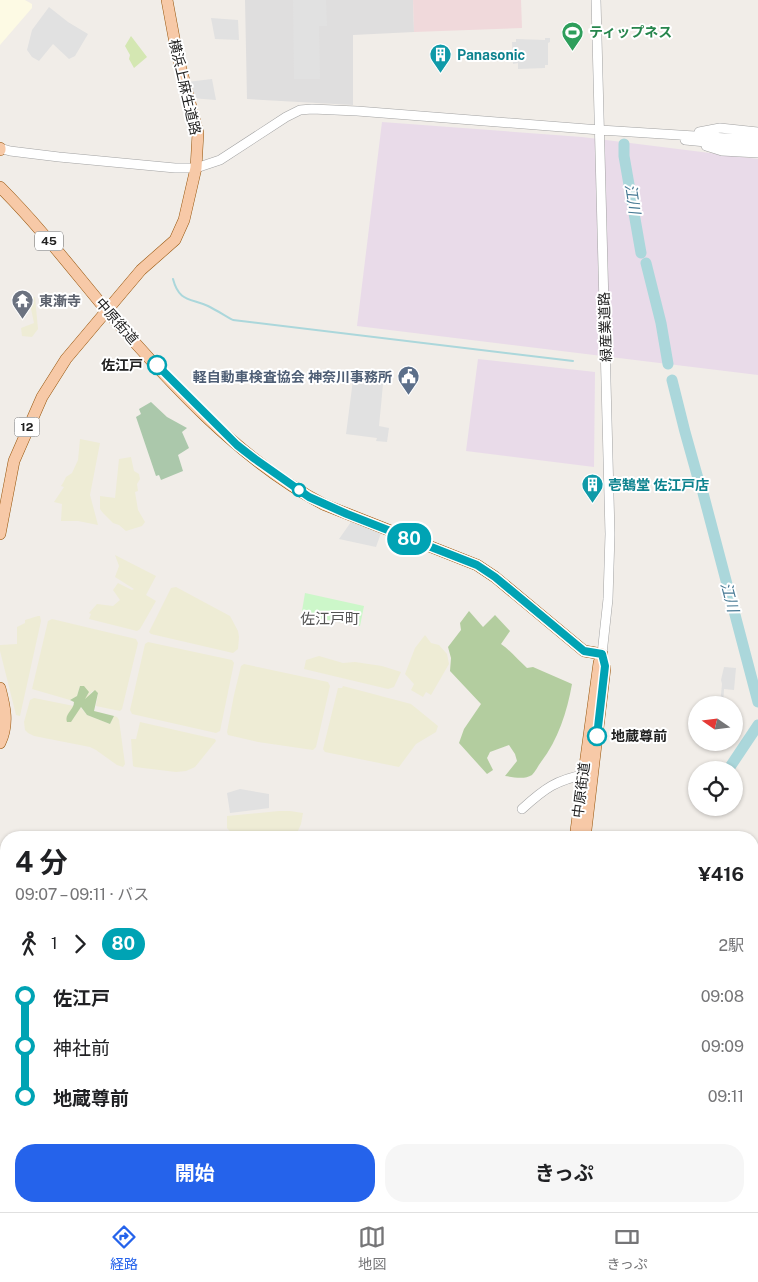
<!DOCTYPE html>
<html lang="ja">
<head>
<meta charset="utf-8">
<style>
  body { margin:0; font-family:"Public Sans","Noto Sans JP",sans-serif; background:#f6f6f6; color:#202124; height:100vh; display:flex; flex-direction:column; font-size:19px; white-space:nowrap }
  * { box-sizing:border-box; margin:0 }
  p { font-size:16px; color:#757577 }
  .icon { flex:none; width:28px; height:28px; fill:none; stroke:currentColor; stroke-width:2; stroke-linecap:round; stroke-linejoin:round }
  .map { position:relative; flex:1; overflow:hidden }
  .sheet { position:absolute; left:0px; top:831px; width:759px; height:381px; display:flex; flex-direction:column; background:#fff; border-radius:20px 20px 0 0; box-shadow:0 1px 4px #0004 }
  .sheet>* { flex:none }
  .badge { padding:0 10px; border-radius:16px; font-size:18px; line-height:32px }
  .needle { width:32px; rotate:284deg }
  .buttons { position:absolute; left:688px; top:696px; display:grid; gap:10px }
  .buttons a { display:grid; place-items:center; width:55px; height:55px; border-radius:50%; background:#fff; box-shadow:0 1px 4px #0004; font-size:25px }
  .map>.badge { position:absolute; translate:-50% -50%; box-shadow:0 0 0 2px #fff }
  .legs { display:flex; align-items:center; gap:8px; height:55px; padding:0 15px; font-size:16px }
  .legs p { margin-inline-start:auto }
  .overview { display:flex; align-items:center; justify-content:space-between; height:85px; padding:0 15px }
  h1 { font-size:28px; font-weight:700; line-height:38px }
  .action { display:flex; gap:10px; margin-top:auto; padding:10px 15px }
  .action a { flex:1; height:58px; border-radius:20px; background:#2563eb; color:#fff; font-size:20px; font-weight:700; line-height:58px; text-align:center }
  .action a+a { background:#f6f6f6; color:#202124 }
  ul { padding:0 15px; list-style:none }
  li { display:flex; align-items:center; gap:18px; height:50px; font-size:19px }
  li i { display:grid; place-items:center; width:8px; height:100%; margin:0 6px; background:currentColor }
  li i::after { content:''; width:12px; height:12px; margin:-6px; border:4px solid; border-radius:50%; background:#fff }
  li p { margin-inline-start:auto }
  li:first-child i { background:linear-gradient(#0000 50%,currentColor 0) }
  li:last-child i { background:linear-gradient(currentColor 50%,#0000 0) }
  .menu { display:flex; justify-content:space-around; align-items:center; height:70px; border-top:1px solid #e0e0e0; background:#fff; font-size:14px; color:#757577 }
  .menu a { display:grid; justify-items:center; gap:2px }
  .menu .selected { color:#2563eb }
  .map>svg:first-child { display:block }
  .residential { fill:#dfdede }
  .commercial { fill:#f0d9db }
  .industrial { fill:#e9dbe9 }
  .education { fill:#fdfae4 }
  .farmland { fill:#eeecd5 }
  .grass { fill:#d4e7b2 }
  .forest { fill:#b3cd9f }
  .cemetery { fill:#abc8ab }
  .park { fill:#ccf7c9 }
  .parking { fill:#e1e1e1 }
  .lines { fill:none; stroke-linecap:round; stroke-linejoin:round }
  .stream { stroke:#abd7db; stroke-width:2 }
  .river { stroke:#abd7db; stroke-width:11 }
  .minor-casing { stroke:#a2a2a2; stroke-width:10 }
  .major-casing { stroke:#955309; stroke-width:12 }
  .minor { stroke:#fff; stroke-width:9 }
  .major { stroke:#f7c9a7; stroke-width:11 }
  .line-1-casing { stroke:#fff; stroke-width:11 }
  .line-1 { stroke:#00a3b4; stroke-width:8 }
  .stop-1-dot { fill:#fff; stroke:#00a3b4; stroke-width:2.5 }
  .labels { text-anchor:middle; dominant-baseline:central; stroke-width:4; stroke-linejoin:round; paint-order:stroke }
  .shield { fill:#fff; stroke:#646464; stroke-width:1 }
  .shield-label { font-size:12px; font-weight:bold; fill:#212121 }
  .leisure-label { font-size:14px; font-weight:bold; fill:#27864d; stroke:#fff; text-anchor:start }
  .culture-label { font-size:14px; font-weight:bold; fill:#0d838f; stroke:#fff; text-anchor:start }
  .street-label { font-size:14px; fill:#212121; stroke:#fff }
  .worship-label { font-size:14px; font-weight:bold; fill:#5b616d; stroke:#fff; text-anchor:start }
  .stop-label { font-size:14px; font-weight:bold; fill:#212121; stroke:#fff; text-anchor:end }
  .service-label { font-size:14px; font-weight:bold; fill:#4e5e75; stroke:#fff; text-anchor:end }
  .water-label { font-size:15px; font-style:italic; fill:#487a95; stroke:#fff }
  .neighbourhood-label { font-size:15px; fill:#545454; stroke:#fff }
</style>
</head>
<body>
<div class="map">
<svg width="758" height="1212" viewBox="0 0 758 1212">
  <rect width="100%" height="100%" fill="#f1ede8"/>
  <!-- residential -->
  <path class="residential" d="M245 0H413L414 32 353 35V105L247 99Z"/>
  <!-- commercial -->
  <path class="commercial" d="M413 0H521L522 28 414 32Z"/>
  <!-- industrial -->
  <path class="industrial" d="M382 122 582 137 758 159V375L357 326Z
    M478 359 595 372 594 467 466 451Z"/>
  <!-- education -->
  <path class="education" d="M0 0H25L32 4V8L0 45Z"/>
  <!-- farmland -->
  <path class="farmland" d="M35 297 38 329 32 337 22 336 21 328 34 323 29 299Z
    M80 439 100 443 90 495 98 525 78 521H61L62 504 54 502 64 487 61 486 63 483 66 477 72 473 78 460Z
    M131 457 134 471 139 474 140 479 137 484 138 491 135 492 138 510 145 522 142 526 126 531 119 525 113 523 103 513 100 509V496L115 498 119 459Z
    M115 555 156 576 146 595 156 601 140 629 137 631 89 619 91 614 89 613 97 604 113 606 120 600 113 590 118 583 132 590 134 589 115 577 119 566Z
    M176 587 230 616 238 631 239 637 238 649 233 653 151 634 149 632 171 588Z
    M38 616H40L41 621 20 716 16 715 0 651V645L17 644V627L25 623V620Z
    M52 619 136 639 138 643 122 709 120 711 96 706 98 693 92 691 87 699 84 700 80 686 77 696 70 700 32 689 48 621Z
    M425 635 431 643 439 645 447 654 449 664 431 695 426 692 423 697 411 690 414 684 405 674 415 648Z
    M148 642 232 660 234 663 220 731 216 733 132 714 130 710 145 644Z
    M319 656 343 663 355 662 382 666 401 672 394 687 388 689 304 669 306 660Z
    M244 664 328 682 330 686 316 747 313 750 258 742 228 735 227 732 234 695 241 666Z
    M343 686 411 704 438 726 436 732 416 744 399 767 325 752 323 749 338 688H342Z
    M34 698 74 706 71 721 80 707 87 715 110 724 114 716 117 717 119 720 125 764 123 767 117 765 96 750 90 747 34 736 28 733 25 730 24 722 30 700Z
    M140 722 215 739 216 741 195 767 186 771 176 772 135 767 133 766 131 739H136Z
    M279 811H290L303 813 301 824 297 833H268L235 837 227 828V816Z"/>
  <!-- grass -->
  <path class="grass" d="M131 36 147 57 134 68 129 59 130 55 125 46Z
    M758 1003V1072L753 1074V1012Z"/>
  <!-- forest -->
  <path class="forest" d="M469 611 483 627 495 615 510 631 501 644C511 651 518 660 527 668L533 667 572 684C567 712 558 740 541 762 538 766 535 772 532 775 524 780 514 777 505 776L517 761 515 754 509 745 490 752 487 758 493 770 487 774 459 743 464 729 481 704 450 671 451 658 448 647 461 630 460 623Z
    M80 686H84L89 692 85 699 95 690 98 693 94 711 114 716 110 724 87 715 81 707 71 722H67C64 714 74 710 74 702L70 700 77 696Z"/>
  <!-- cemetery -->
  <path class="cemetery" d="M151 402 167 417 187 428 182 432 189 448 178 455 183 471 161 480 159 475 156 476 136 417 141 414 139 409Z"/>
  <!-- park -->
  <path class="park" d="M305 593 364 606 360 626 307 616 302 611Z"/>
  <!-- parking -->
  <path class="parking" d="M293 0H326L327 26H319L320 79H294Z
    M49 7 68 22 88 34 75 56 69 59 53 44 39 61 32 57 27 50 32 30Z
    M211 18 238 20 239 40 215 39Z
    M545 38H550V42L548 43V65H545V68L518 69V63L513 64 512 42H516V39L545 40Z
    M212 79 216 100 191 98 187 82Z
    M361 371 384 374 379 426 389 428 387 442 376 441 377 438 346 434 353 380 359 381Z
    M351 522 381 533 376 547 339 539Z
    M724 667 736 668 734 690 724 689 723 705 720 704 722 684 721 680Z
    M240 789 269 794V808L230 813 227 793Z"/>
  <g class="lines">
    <!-- stream -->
    <path class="stream" d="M173 279C179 302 190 298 208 306 216 310 224 315 233 320L573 361"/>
    <!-- river -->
    <path class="river" d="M624 144V156L641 253
      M646 263 661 323 668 364
      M672 380C680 414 689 448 699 482
      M703 493 758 702
      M728 770 758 725"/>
    <defs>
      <path id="minor" d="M596 0 610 534 608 599 602 654
        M699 132 720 128 758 132
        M685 140 758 147
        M706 146 722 151 758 153
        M0 148 10 151 59 157 175 168H196L220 160 286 117 300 110 312 109 357 111 600 130 758 140
        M522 809C545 788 556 780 587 774
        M752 985 758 975
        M0 1027 6 1025"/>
      <path id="major" d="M0 148V150
        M0 187C39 226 72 269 107 311 168 381 241 462 325 505L477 565 495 577 584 651 602 654
        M0 534 14 461 42 397 66 359 141 270 175 240 184 220 196 168 198 133 177 54 167 0
        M0 688C5 707 9 724 0 743
        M575 838 599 663 602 654
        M585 838 605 668
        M0 1084 2 1090 0 1106
        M528 1212 529 1206
        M537 1212 538 1206"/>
    </defs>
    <!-- minor casing -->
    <use href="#minor" class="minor-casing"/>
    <!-- major casing -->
    <use href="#major" class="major-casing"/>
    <!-- minor -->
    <use href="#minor" class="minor"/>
    <!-- major -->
    <use href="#major" class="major"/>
  </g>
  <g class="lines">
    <defs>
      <path id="line-1" d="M157 365 237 445 255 459 309 497 347 514 477 565 495 577 584 651 602 654 605 666 597 736"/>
    </defs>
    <!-- line-1 casing -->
    <use href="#line-1" class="line-1-casing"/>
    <!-- line-1 -->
    <use href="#line-1" class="line-1"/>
  </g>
  <!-- icons -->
  <defs>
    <symbol id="stadium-pin" viewBox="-11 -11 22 30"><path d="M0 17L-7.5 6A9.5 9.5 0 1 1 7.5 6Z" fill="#2e9e5b" stroke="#fff"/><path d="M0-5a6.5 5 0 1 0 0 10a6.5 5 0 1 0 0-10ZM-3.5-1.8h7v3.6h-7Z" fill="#fff"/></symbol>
    <symbol id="building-pin" viewBox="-11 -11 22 30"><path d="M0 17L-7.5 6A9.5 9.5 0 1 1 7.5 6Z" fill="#0f9aa8" stroke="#fff"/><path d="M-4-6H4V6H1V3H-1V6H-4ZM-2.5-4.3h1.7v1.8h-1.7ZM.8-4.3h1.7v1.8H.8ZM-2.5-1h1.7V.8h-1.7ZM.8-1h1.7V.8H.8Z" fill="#fff"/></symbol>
    <symbol id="temple-pin" viewBox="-11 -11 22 30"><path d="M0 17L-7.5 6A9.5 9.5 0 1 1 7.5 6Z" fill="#6b7280" stroke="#fff"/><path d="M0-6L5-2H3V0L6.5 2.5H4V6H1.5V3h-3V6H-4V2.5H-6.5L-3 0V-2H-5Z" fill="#fff"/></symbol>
    <symbol id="civic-pin" viewBox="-11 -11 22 30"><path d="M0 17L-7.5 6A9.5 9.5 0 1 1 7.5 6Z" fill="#5c6f8a" stroke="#fff"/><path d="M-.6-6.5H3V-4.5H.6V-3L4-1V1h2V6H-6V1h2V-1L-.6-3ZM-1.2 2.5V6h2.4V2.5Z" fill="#fff"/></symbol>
  </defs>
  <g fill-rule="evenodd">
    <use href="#stadium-pin" x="560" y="20" width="25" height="34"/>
    <use href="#building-pin" x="428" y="42" width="25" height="34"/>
    <use href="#temple-pin" x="10" y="288" width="25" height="34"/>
    <use href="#civic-pin" x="396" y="364" width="25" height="34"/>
    <use href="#building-pin" x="580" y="472" width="25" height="34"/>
  </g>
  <!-- markers -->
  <g class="stop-1-dot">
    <circle cx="157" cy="365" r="9"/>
    <circle cx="299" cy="490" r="6"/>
    <circle cx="597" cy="736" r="9"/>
  </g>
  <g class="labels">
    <!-- shield labels -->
    <g class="shield">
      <rect x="35" y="231.5" width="28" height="19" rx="4"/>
      <rect x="14.5" y="417.5" width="25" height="19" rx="4"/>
    </g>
    <g class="shield-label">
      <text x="49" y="241">45</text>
      <text x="27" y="427">12</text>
    </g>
    <!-- leisure labels -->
    <g class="leisure-label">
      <text x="589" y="32">ティップネス</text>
    </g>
    <!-- culture labels -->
    <g class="culture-label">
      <text x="457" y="55">Panasonic</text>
      <text x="608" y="485">壱鵠堂 佐江戸店</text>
    </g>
    <!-- street labels -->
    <g class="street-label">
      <text transform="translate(185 87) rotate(77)">横浜上麻生道路</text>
      <text transform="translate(117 321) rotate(49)">中原街道</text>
      <text transform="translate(605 327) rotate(-92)">緑産業道路</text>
      <text transform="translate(581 790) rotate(-83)">中原街道</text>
    </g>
    <!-- worship labels -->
    <g class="worship-label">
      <text x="39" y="301">東漸寺</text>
    </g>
    <!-- stop labels -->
    <g class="stop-label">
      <text x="143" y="365">佐江戸</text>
      <text x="611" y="736" text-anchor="start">地蔵尊前</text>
    </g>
    <!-- service labels -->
    <g class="service-label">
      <text x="392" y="377">軽自動車検査協会 神奈川事務所</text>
    </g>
    <!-- water labels -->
    <g class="water-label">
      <text transform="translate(633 199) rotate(81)">江川</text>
      <text transform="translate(730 597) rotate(75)">江川</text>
    </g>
    <!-- neighbourhood labels -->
    <g class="neighbourhood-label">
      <text x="330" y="618">佐江戸町</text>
    </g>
  </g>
</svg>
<div class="buttons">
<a><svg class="needle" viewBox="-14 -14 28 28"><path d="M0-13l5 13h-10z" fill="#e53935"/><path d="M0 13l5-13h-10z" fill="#757577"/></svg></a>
<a><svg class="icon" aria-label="locate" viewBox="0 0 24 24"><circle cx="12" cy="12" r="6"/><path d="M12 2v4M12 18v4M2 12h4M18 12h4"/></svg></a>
</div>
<b class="badge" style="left:409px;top:539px;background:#00a3b4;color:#fff">80</b>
<section class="sheet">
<div class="overview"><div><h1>4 分</h1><p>09:07 – 09:11 · バス</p></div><b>¥416</b></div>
<div class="legs"><svg class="icon" aria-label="walk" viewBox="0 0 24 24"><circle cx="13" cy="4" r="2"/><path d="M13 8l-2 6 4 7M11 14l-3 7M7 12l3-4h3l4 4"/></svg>1<svg class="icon" aria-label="forward" viewBox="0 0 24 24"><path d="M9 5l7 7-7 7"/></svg><b class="badge" style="background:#00a3b4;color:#fff">80</b><p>2駅</p></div>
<ul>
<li><i style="color:#00a3b4"></i><b>佐江戸</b><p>09:08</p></li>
<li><i style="color:#00a3b4"></i><span>神社前</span><p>09:09</p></li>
<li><i style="color:#00a3b4"></i><b>地蔵尊前</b><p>09:11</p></li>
</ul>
<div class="action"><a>開始</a><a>きっぷ</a></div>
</section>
</div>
<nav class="menu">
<a class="selected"><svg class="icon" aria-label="directions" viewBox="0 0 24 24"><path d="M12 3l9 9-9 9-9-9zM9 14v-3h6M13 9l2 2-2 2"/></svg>経路</a>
<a><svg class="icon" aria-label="map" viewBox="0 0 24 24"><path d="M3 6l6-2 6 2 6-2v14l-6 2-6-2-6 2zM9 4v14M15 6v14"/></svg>地図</a>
<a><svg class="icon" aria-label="tickets" viewBox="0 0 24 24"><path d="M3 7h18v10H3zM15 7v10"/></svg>きっぷ</a>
</nav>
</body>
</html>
